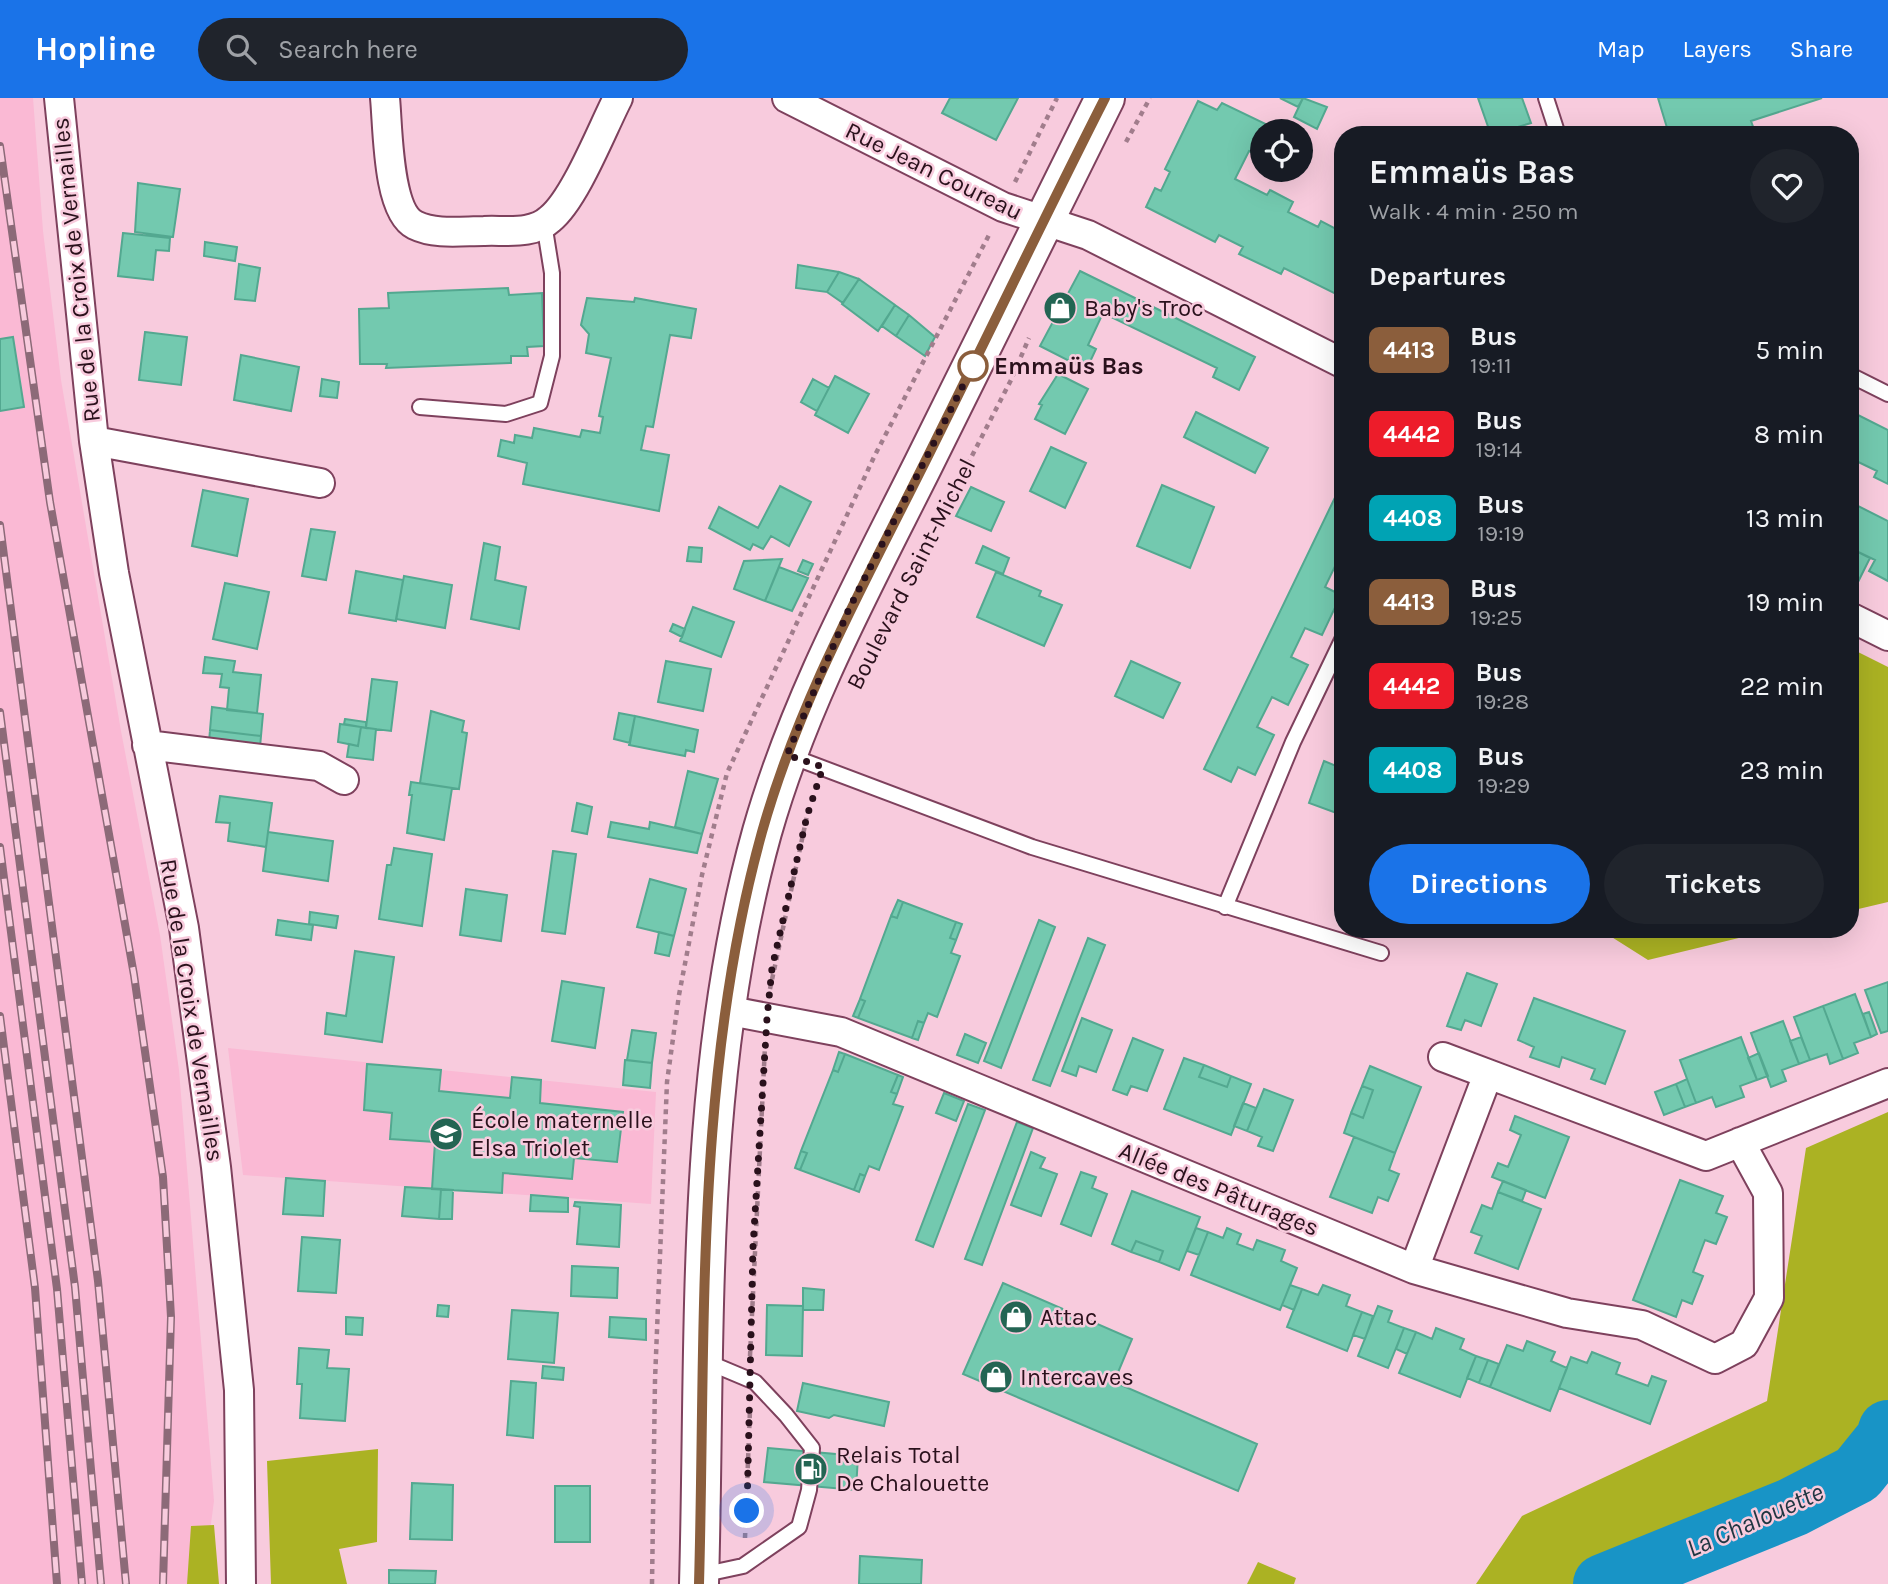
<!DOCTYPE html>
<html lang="en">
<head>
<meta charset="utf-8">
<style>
  body { margin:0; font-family:Karla,sans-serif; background:#20242c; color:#f1f3f6; height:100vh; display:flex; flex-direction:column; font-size:26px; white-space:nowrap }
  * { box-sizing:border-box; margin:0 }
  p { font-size:23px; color:#9ea1a6 }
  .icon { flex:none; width:38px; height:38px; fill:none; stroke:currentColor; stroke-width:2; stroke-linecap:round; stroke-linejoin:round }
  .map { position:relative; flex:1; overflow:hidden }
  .panel { position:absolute; left:1334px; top:28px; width:525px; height:812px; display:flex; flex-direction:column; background:#171b24; border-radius:28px; box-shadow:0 7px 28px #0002 }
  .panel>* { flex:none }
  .badge { padding:0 14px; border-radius:10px; font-size:24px; line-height:46px }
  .controls { position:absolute; left:1250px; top:21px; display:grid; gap:14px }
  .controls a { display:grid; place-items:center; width:63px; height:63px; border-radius:50%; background:#171b24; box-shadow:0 7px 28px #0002; font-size:35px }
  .you { position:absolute; width:35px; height:35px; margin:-18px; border:5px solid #fff; border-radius:50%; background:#1a73e8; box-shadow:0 0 0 10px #1a73e833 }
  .map>.badge { position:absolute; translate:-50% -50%; box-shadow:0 0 0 4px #fff }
  h2 { padding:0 35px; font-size:26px; line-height:63px }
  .round { display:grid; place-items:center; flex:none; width:74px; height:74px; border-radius:37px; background:#20242c }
  .headline { display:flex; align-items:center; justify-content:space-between; height:119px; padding:0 35px }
  h1 { font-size:33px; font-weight:700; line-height:52px }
  .button { display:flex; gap:14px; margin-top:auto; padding:14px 35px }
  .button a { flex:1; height:80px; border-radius:42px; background:#1a73e8; color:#fff; font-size:28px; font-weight:700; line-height:80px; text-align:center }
  .button a+a { background:#20242c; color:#f1f3f6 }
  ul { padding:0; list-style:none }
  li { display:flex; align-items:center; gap:21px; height:84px; padding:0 35px }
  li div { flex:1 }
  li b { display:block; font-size:26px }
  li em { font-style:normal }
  li .badge { min-width:77px; font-weight:700; text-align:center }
  header { display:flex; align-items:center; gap:42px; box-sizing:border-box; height:98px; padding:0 35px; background:#1a73e8; color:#fff }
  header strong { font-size:33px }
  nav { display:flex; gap:38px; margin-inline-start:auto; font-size:24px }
  .search { width:490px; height:63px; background:#20242c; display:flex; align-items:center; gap:18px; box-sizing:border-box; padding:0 24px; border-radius:38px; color:#9ea1a6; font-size:26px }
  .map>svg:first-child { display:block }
  .built { fill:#fab9d4 }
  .forest { fill:#abb223 }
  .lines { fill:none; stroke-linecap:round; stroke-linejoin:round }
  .river { stroke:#1894c6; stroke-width:60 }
  .building { fill:#73c9af; stroke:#53a890; stroke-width:2 }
  .lane-casing { stroke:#7e415d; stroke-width:18 }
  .street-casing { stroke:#7e415d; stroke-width:32 }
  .secondary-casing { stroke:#7e415d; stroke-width:42 }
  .path { stroke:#a17d8c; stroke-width:4.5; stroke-dasharray:5 5; stroke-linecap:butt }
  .lane { stroke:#fff; stroke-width:14 }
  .street { stroke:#fff; stroke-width:28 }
  .secondary { stroke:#fff; stroke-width:38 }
  .rail-casing { stroke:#8c6a78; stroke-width:8 }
  .rail { stroke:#f8cbdd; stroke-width:5; stroke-dasharray:16; stroke-linecap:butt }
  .line-casing { stroke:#fff; stroke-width:16 }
  .line { stroke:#8b5e3c; stroke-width:10 }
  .walk { stroke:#2a111c; stroke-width:7; stroke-dasharray:0 12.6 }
  .stop-dot { fill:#fff; stroke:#8b5e3c; stroke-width:3.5 }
  .labels { text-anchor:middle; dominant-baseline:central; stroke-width:5; stroke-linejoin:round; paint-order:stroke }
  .street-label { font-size:24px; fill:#2a111c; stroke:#f8cbdd }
  .poi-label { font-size:24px; fill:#2a111c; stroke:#f8cbdd; text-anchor:start }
  .stop-label { font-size:24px; font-weight:bold; fill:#2a111c; stroke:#f8cbdd; text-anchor:start }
  .water-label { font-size:26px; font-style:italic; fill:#203743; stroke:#f8cbdd }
</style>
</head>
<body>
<header>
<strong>Hopline</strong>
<div class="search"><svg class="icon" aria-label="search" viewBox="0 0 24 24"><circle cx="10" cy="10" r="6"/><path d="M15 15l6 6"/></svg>Search here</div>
<nav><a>Map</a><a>Layers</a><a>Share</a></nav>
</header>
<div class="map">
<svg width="1888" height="1486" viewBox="0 0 1888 1486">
  <rect width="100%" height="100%" fill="#f8cbdd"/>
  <!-- built -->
  <path class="built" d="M0 0H33L43 133 61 282 121 633 160 837 179 972 214 1403 203 1486H0Z
    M228 950 656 994 651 1106 243 1077Z"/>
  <!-- forest -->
  <path class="forest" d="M1850 550 1888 569V804L1850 813Z
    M1599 831H1776L1648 862Z
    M1888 1014V1372H1881L1832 1408 1628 1486H1476L1522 1418 1767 1303 1806 1050Z
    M378 1351 377 1444 339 1451 347 1486H271L267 1363Z
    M214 1427 219 1486H187L191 1428Z
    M1258 1464 1296 1480 1294 1486H1247Z"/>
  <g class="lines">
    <!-- river -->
    <path class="river" d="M1603 1486 1793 1409 1857 1376 1886 1340 1888 1332"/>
  </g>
  <!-- building -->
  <path class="building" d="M950 0H1018L996 42 942 15Z
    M1280 0H1303L1298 9Z
    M1303 0 1327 9 1317 31 1294 19Z
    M1478 0H1522L1531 25 1491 37Z
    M1658 0H1822L1751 23 1756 37H1673L1671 32 1668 33Z
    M1198 3 1217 12 1222 5 1272 29 1270 33H1262V49L1258 57 1249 53 1235 81 1267 97 1270 92 1293 104 1288 114 1318 129 1321 123 1342 134V199L1284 170 1281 176 1239 156 1243 149 1219 137 1215 144 1146 109 1155 90 1161 93 1170 74 1165 71Z
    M138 85 180 91 173 139 135 134Z
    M123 135 170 140 169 153 156 152 153 182 118 178Z
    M205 144 237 149 235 163 204 158Z
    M239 166 260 170 255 203 235 201Z
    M798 167 839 174 827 194 796 190Z
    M1080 173 1255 259 1239 292 1213 279 1217 270 1103 215 1088 247 1096 251 1088 268 1079 263 1077 267 1040 248Z
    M839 174 859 181 843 205 827 194Z
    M859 181 895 207 878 233 842 206Z
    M508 190 509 197 542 195 544 248 527 249 528 258H511V265L386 270 387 266H360L359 211 389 210 388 195Z
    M587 200 634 204 635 200 696 211 691 240 670 237 653 329 646 328 641 352 669 357 659 413 523 386 527 365 498 358 501 342 514 345 515 337 532 340 534 330 580 339 582 332 600 335 603 319 599 318 611 260 586 255 589 236 581 227Z
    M895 207 909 217 896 238 882 228Z
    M909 217 935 239 925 258 896 238Z
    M145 234 187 239 181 287 139 282Z
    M13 239 24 309 0 313V241Z
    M241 257 299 269 291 313 234 302Z
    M1058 276 1088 291 1065 336 1035 321 1042 307 1039 306Z
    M835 278 869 296 848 335 815 317Z
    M322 281 339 284 337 300 320 298Z
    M813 281 829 290 817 313 801 304Z
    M1850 313 1888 332V386L1874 379 1877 373 1850 360Z
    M1196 314 1268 350 1255 375 1184 339Z
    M1051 349 1086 365 1065 410 1030 393Z
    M1342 385V461L1339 460 1325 489 1341 497 1322 537 1305 530 1291 559 1308 567 1288 607 1272 599 1257 629 1274 637 1255 677 1238 669 1231 684 1204 671Z
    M1162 387 1214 409 1190 470 1137 448Z
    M780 388 811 404 789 448 771 438 763 451 753 446 750 452 709 430 719 409 758 430Z
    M971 389 1004 404 991 433 956 418Z
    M203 392 248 401 237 458 192 448Z
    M1850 404 1888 423V483L1869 473 1875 462 1850 450Z
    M311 431 335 434 326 482 302 478Z
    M484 445 500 449 495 482 526 489 519 531 471 521Z
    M983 448 1009 460 1003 476 976 465Z
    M689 449 702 450 701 464 687 463Z
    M1850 450 1870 460 1857 486 1850 482Z
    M782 461 765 503 734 491 744 463Z
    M803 462 813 466 808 477 798 473Z
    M779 469 808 480 792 513 765 503Z
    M356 473 403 482 396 523 349 515Z
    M996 474 1041 493 1039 498 1062 507 1044 548 977 519Z
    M404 478 452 487 445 530 396 521Z
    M225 485 269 494 257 551 213 541Z
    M693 509 734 524 721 559 680 543Z
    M673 526 685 531 682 539 670 533Z
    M205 559 235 563 233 574 261 577 257 615 227 612 229 590 220 589 222 576 203 575Z
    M666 563 711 571 703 613 658 604Z
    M1131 563 1180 585 1163 620 1115 598Z
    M372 581 397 584 391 633 366 630Z
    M212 609 263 616 261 638 210 632Z
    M431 613 464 623 462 634 467 635 459 691 420 685Z
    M619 615 635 618 630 645 614 641Z
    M635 618 698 632 694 654 686 652 685 658 629 647Z
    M345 621 366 624V630L344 626Z
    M340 626 361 629 358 648 338 644Z
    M361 629 376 631 373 662 347 659 349 646 358 648Z
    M210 632 261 638 260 649 209 644Z
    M1324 663 1341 670 1342 667V717L1309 705Z
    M688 673 718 681 702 736 675 729Z
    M411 684 452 690 444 742 407 735 412 697H409Z
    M220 698 272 705 266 749 228 743 230 725 216 724Z
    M577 705 592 709 587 736 572 733Z
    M611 724 649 731 650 724 702 736 697 755 608 739Z
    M268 734 333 743 328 783 263 773Z
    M394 750 432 756 422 828 379 821 387 767H391Z
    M553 753 576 756 565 836 542 833Z
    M650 781 686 791 674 838 637 829Z
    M466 791 507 797 501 843 460 837Z
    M898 802 903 804 897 820 891 818Z
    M903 804 956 824 950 840 956 842 951 855 960 858 937 919 928 915 924 925 918 923 912 940 858 920 865 903 860 901 891 818 897 820Z
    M310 814 338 818 336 830 309 826Z
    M278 822 313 827 311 842 276 837Z
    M1039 822 1055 829 1001 970 984 963Z
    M956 824 962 826 956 842 950 840Z
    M659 834 674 838 669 858 655 855Z
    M1088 840 1105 847 1050 988 1033 982Z
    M355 853 394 859 382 944 325 936 327 915 346 918Z
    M1467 875 1497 886 1481 928 1465 922 1461 932 1447 928Z
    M562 883 604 890 595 950 552 943Z
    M1888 884V933L1881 935 1865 892Z
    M1855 896 1871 939 1854 945 1858 955 1843 961 1823 908Z
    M1534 900 1625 933 1605 986 1591 981 1595 971 1562 959 1559 969 1530 959 1534 949 1518 942Z
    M860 901 865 903 858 920 853 918Z
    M1823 908 1843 961 1830 966 1827 956 1810 962 1794 919Z
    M1869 914 1877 936 1871 939 1863 916Z
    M1082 920 1112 932 1096 974 1079 968 1076 978 1062 973Z
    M918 923 924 925 918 942 912 940Z
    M1783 923 1799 966 1782 972 1786 983 1771 989 1751 935Z
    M632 932 656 935 652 965 627 962Z
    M965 936 986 945 978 965 957 957Z
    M1741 939 1757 982 1740 988 1744 999 1716 1009 1712 999 1696 1005 1680 962Z
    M1801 939 1810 962 1799 966 1790 943Z
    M1133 940 1163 952 1147 993 1131 988 1127 997 1113 992Z
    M839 954 845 956 838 974 833 972Z
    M1759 955 1768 978 1757 982 1748 960Z
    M845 956 898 977 891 994 897 996 893 1006 903 1009 879 1072 869 1068 865 1078 860 1076 854 1092 800 1072 807 1055 801 1053 833 972 838 974Z
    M1184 960 1204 967 1199 979 1227 989 1231 978 1251 986 1231 1037 1164 1011Z
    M625 962 652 965 650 990 623 987Z
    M367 966 441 972 439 993 510 1000 512 979 541 982 540 1005 623 1014 617 1064 574 1060 572 1081 503 1075 502 1095 432 1091 435 1044 390 1041 392 1015 364 1012Z
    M1204 967 1231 978 1227 989 1199 979Z
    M1370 968 1421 989 1395 1055 1344 1035 1351 1015 1363 1020 1373 992 1362 988Z
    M898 977 903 979 897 996 891 994Z
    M1687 981 1696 1005 1685 1009 1676 986Z
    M1676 986 1685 1009 1664 1017 1655 994Z
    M1362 988 1373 992 1363 1020 1351 1015Z
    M1264 991 1293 1002 1273 1053 1258 1048 1262 1039 1247 1033Z
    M944 995 964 1003 956 1023 936 1015Z
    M1243 1005 1256 1010 1247 1033 1234 1028Z
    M968 1006 985 1012 933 1149 916 1142Z
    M1515 1018 1569 1039 1545 1100 1492 1079 1498 1065 1508 1069 1521 1037 1510 1032Z
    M1017 1024 1033 1030 982 1167 965 1161Z
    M1354 1039 1395 1055 1389 1072 1399 1076 1388 1103 1378 1099 1372 1115 1330 1099Z
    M801 1053 807 1055 800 1072 795 1070Z
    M1031 1054 1045 1060 1040 1070 1057 1076 1041 1118 1011 1107Z
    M1081 1074 1096 1079 1092 1090 1107 1096 1091 1138 1061 1126Z
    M860 1076 865 1078 859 1094 854 1092Z
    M286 1080 325 1083 323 1118 283 1116Z
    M1680 1082 1723 1098 1716 1115 1727 1119 1716 1146 1705 1142 1693 1174 1703 1178 1692 1206 1682 1202 1676 1219 1633 1202Z
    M1503 1083 1526 1092 1522 1103 1498 1094Z
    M405 1089 441 1091 439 1121 402 1118Z
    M441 1091 453 1092 452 1121H439Z
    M1132 1093 1200 1119 1179 1172 1159 1164 1163 1153 1136 1143 1131 1154 1112 1146Z
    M1498 1094 1541 1111 1518 1171 1475 1155 1482 1138 1471 1134 1482 1107 1492 1111Z
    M531 1097 568 1100V1114L530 1113Z
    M575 1104 621 1107 619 1149 577 1146 580 1109 574 1108Z
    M1196 1130 1208 1134 1199 1157 1187 1153Z
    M1227 1130 1241 1136 1237 1146 1253 1152 1257 1142 1285 1152 1281 1163 1297 1170 1280 1212 1191 1177 1208 1134 1223 1140Z
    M302 1139 340 1142 336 1195 298 1193Z
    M1136 1143 1163 1153 1159 1164 1131 1154Z
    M572 1168 618 1170 617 1200 571 1198Z
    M1003 1185 1132 1241 1114 1284 1257 1346 1238 1393 963 1276Z
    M1290 1187 1302 1191 1294 1212 1282 1207Z
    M1323 1187 1350 1197 1346 1208 1362 1214 1347 1253 1287 1229 1302 1191 1318 1197Z
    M803 1190 824 1192 823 1212H803Z
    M438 1207 449 1208 448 1219 437 1218Z
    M767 1207 803 1208 802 1258 766 1257Z
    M1378 1208 1392 1213 1388 1224 1404 1230 1388 1270 1358 1258Z
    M512 1212 558 1215 554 1265 508 1261Z
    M1362 1214 1373 1218 1365 1241 1353 1237Z
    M346 1219 363 1220 362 1237 346 1236Z
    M610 1219 646 1221V1242L609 1239Z
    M1404 1230 1416 1234 1407 1256 1396 1251Z
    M1436 1230 1464 1241 1460 1251 1476 1258 1460 1299 1399 1275 1416 1234 1432 1241Z
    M1527 1243 1555 1254 1551 1263 1567 1270 1550 1313 1490 1289 1507 1247 1523 1253Z
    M299 1250 329 1252 327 1270 349 1271 345 1323 300 1320 302 1286H297Z
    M1592 1254 1620 1265 1616 1276 1648 1288 1652 1278 1666 1283 1650 1326 1559 1290 1571 1259 1587 1265Z
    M1476 1258 1488 1262 1479 1285 1467 1280Z
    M1488 1262 1499 1266 1490 1289 1479 1285Z
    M543 1268 564 1270 563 1282 542 1280Z
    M511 1283 536 1285 533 1340 507 1337Z
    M803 1285 889 1304 884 1328 834 1317 829 1320 797 1313Z
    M768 1350 858 1358 856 1392 764 1384Z
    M412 1385 453 1387 452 1442 410 1441Z
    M555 1388H590V1444H555Z
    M860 1458 922 1462 921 1486H859Z
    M389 1472 436 1473 435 1486H389Z"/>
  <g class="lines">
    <defs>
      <path id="lane" d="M1546 0 1558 37
        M1850 277 1888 296
        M420 309 506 316 540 305 552 258V175L544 125
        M788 657 1032 749 1381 855
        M1225 809 1293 644 1342 542
        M701 1477 743 1468 799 1429 809 1392 812 1350 786 1317 755 1284 705 1263"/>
      <path id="street" d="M59 0 94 343 114 475 184 830 216 1069 239 1292 241 1486
        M385 0C388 29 387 113 415 127 435 137 462 133 484 133 506 132 533 137 550 121 575 101 602 31 618 0
        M787 0 1003 109 1088 137 1342 265
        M94 343 320 385
        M1850 519 1888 538
        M147 647 319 668 344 682
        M725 912 841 934 1414 1171 1567 1215 1642 1227 1715 1261 1744 1246 1769 1200 1768 1095 1740 1044
        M1443 959 1706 1058 1888 985
        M1414 1171 1488 976"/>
      <path id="secondary" d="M699 1486C706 1236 694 978 762 734 799 604 863 487 923 367 984 245 1044 122 1105 0"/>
    </defs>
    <!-- lane casing -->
    <use href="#lane" class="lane-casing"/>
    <!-- street casing -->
    <use href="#street" class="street-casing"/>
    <!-- secondary casing -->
    <use href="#secondary" class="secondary-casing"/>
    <!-- path -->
    <path class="path" d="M1126 44 1150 0
      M1015 84 1057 0
      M940 420 1011 282 1029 240
      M770 891 807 718
      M750 1258 765 948
      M745 1440 750 1312
      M652 1486 655 1282 667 984 679 897 702 777 727 675 874 359 990 135"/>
    <!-- lane -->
    <use href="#lane" class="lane"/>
    <!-- street -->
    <use href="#street" class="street"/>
    <!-- secondary -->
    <use href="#secondary" class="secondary"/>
    <defs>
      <path id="rail" d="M0 48 50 404 134 877 163 1079 171 1219 163 1486
        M0 427 98 1183 126 1486
        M0 614 75 1189 101 1486
        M0 749 57 1191 82 1486
        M0 918 35 1190 57 1486"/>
    </defs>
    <!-- rail casing -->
    <use href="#rail" class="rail-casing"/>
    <!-- rail -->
    <use href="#rail" class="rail"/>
  </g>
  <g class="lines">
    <defs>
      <path id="line" d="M699 1486C706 1235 694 978 762 734 798 606 861 492 920 374 982 250 1042 124 1105 0"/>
    </defs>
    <!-- line casing -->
    <use href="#line" class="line-casing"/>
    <!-- line -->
    <use href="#line" class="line"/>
    <!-- walk -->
    <path class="walk" d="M747 1413 753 1149 767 920 772 870 807 718 823 669 787 657 849 511 973 268"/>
  </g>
  <!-- icons -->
  <defs>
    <symbol id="shop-disc" viewBox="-11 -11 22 22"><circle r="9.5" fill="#236553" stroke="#f8cbdd"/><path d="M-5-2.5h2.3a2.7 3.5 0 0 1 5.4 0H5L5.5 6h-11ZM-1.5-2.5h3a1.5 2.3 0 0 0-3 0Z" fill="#fff"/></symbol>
    <symbol id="school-disc" viewBox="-11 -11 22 22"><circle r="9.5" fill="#236553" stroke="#f8cbdd"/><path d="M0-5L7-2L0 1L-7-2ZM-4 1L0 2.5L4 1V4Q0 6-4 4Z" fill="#fff"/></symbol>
    <symbol id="fuel-disc" viewBox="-11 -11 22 22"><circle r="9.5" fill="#236553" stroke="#f8cbdd"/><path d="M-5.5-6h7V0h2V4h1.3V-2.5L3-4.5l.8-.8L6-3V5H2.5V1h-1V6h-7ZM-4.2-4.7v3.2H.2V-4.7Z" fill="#fff"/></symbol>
  </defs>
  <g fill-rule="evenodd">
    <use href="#shop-disc" x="1041" y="191" width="38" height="38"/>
    <use href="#school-disc" x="427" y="1017" width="38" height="38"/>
    <use href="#shop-disc" x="997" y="1200" width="38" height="38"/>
    <use href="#shop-disc" x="977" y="1260" width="38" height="38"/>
    <use href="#fuel-disc" x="792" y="1352" width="38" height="38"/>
  </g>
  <!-- markers -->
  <circle class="stop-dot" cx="973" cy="268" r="14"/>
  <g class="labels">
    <!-- street labels -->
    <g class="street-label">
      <text transform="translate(934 73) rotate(26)">Rue Jean Coureau</text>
      <text transform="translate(76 172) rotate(-96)">Rue de la Croix de Vernailles</text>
      <text transform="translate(911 476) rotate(-63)">Boulevard Saint-Michel</text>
      <text transform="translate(192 912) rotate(81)">Rue de la Croix de Vernailles</text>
      <text transform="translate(1219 1091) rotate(22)">Allée des Pâturages</text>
    </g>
    <!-- poi labels -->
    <g class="poi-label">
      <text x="1084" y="210">Baby's Troc</text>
      <text x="471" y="1022">École maternelle<tspan x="471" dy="28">Elsa Triolet</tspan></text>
      <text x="1040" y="1219">Attac</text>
      <text x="1020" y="1279">Intercaves</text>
      <text x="836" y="1357">Relais Total<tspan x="836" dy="28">De Chalouette</tspan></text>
    </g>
    <!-- stop labels -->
    <g class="stop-label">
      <text x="994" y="268">Emmaüs Bas</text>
    </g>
    <!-- water labels -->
    <g class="water-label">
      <text transform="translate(1755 1422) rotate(-24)">La Chalouette</text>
    </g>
  </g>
</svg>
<div class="controls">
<a><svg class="icon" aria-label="locate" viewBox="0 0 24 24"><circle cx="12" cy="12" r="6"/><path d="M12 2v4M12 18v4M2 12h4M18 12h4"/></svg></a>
</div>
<div class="you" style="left:747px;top:1413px"></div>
<section class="panel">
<div class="headline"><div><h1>Emmaüs Bas</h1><p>Walk · 4 min · 250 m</p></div><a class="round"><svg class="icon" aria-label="heart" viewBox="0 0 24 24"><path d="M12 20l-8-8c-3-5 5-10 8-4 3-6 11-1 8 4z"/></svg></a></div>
<h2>Departures</h2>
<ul>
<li><span class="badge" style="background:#8b5e3c;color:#fff">4413</span><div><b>Bus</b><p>19:11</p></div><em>5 min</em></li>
<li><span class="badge" style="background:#ed1c2a;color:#fff">4442</span><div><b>Bus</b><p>19:14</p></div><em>8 min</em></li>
<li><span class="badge" style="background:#00a3b4;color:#fff">4408</span><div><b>Bus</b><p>19:19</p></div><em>13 min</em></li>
<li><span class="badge" style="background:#8b5e3c;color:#fff">4413</span><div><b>Bus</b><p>19:25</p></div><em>19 min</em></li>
<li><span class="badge" style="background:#ed1c2a;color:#fff">4442</span><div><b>Bus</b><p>19:28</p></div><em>22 min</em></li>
<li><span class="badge" style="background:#00a3b4;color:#fff">4408</span><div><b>Bus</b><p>19:29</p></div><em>23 min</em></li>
</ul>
<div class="button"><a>Directions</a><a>Tickets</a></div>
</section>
</div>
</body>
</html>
